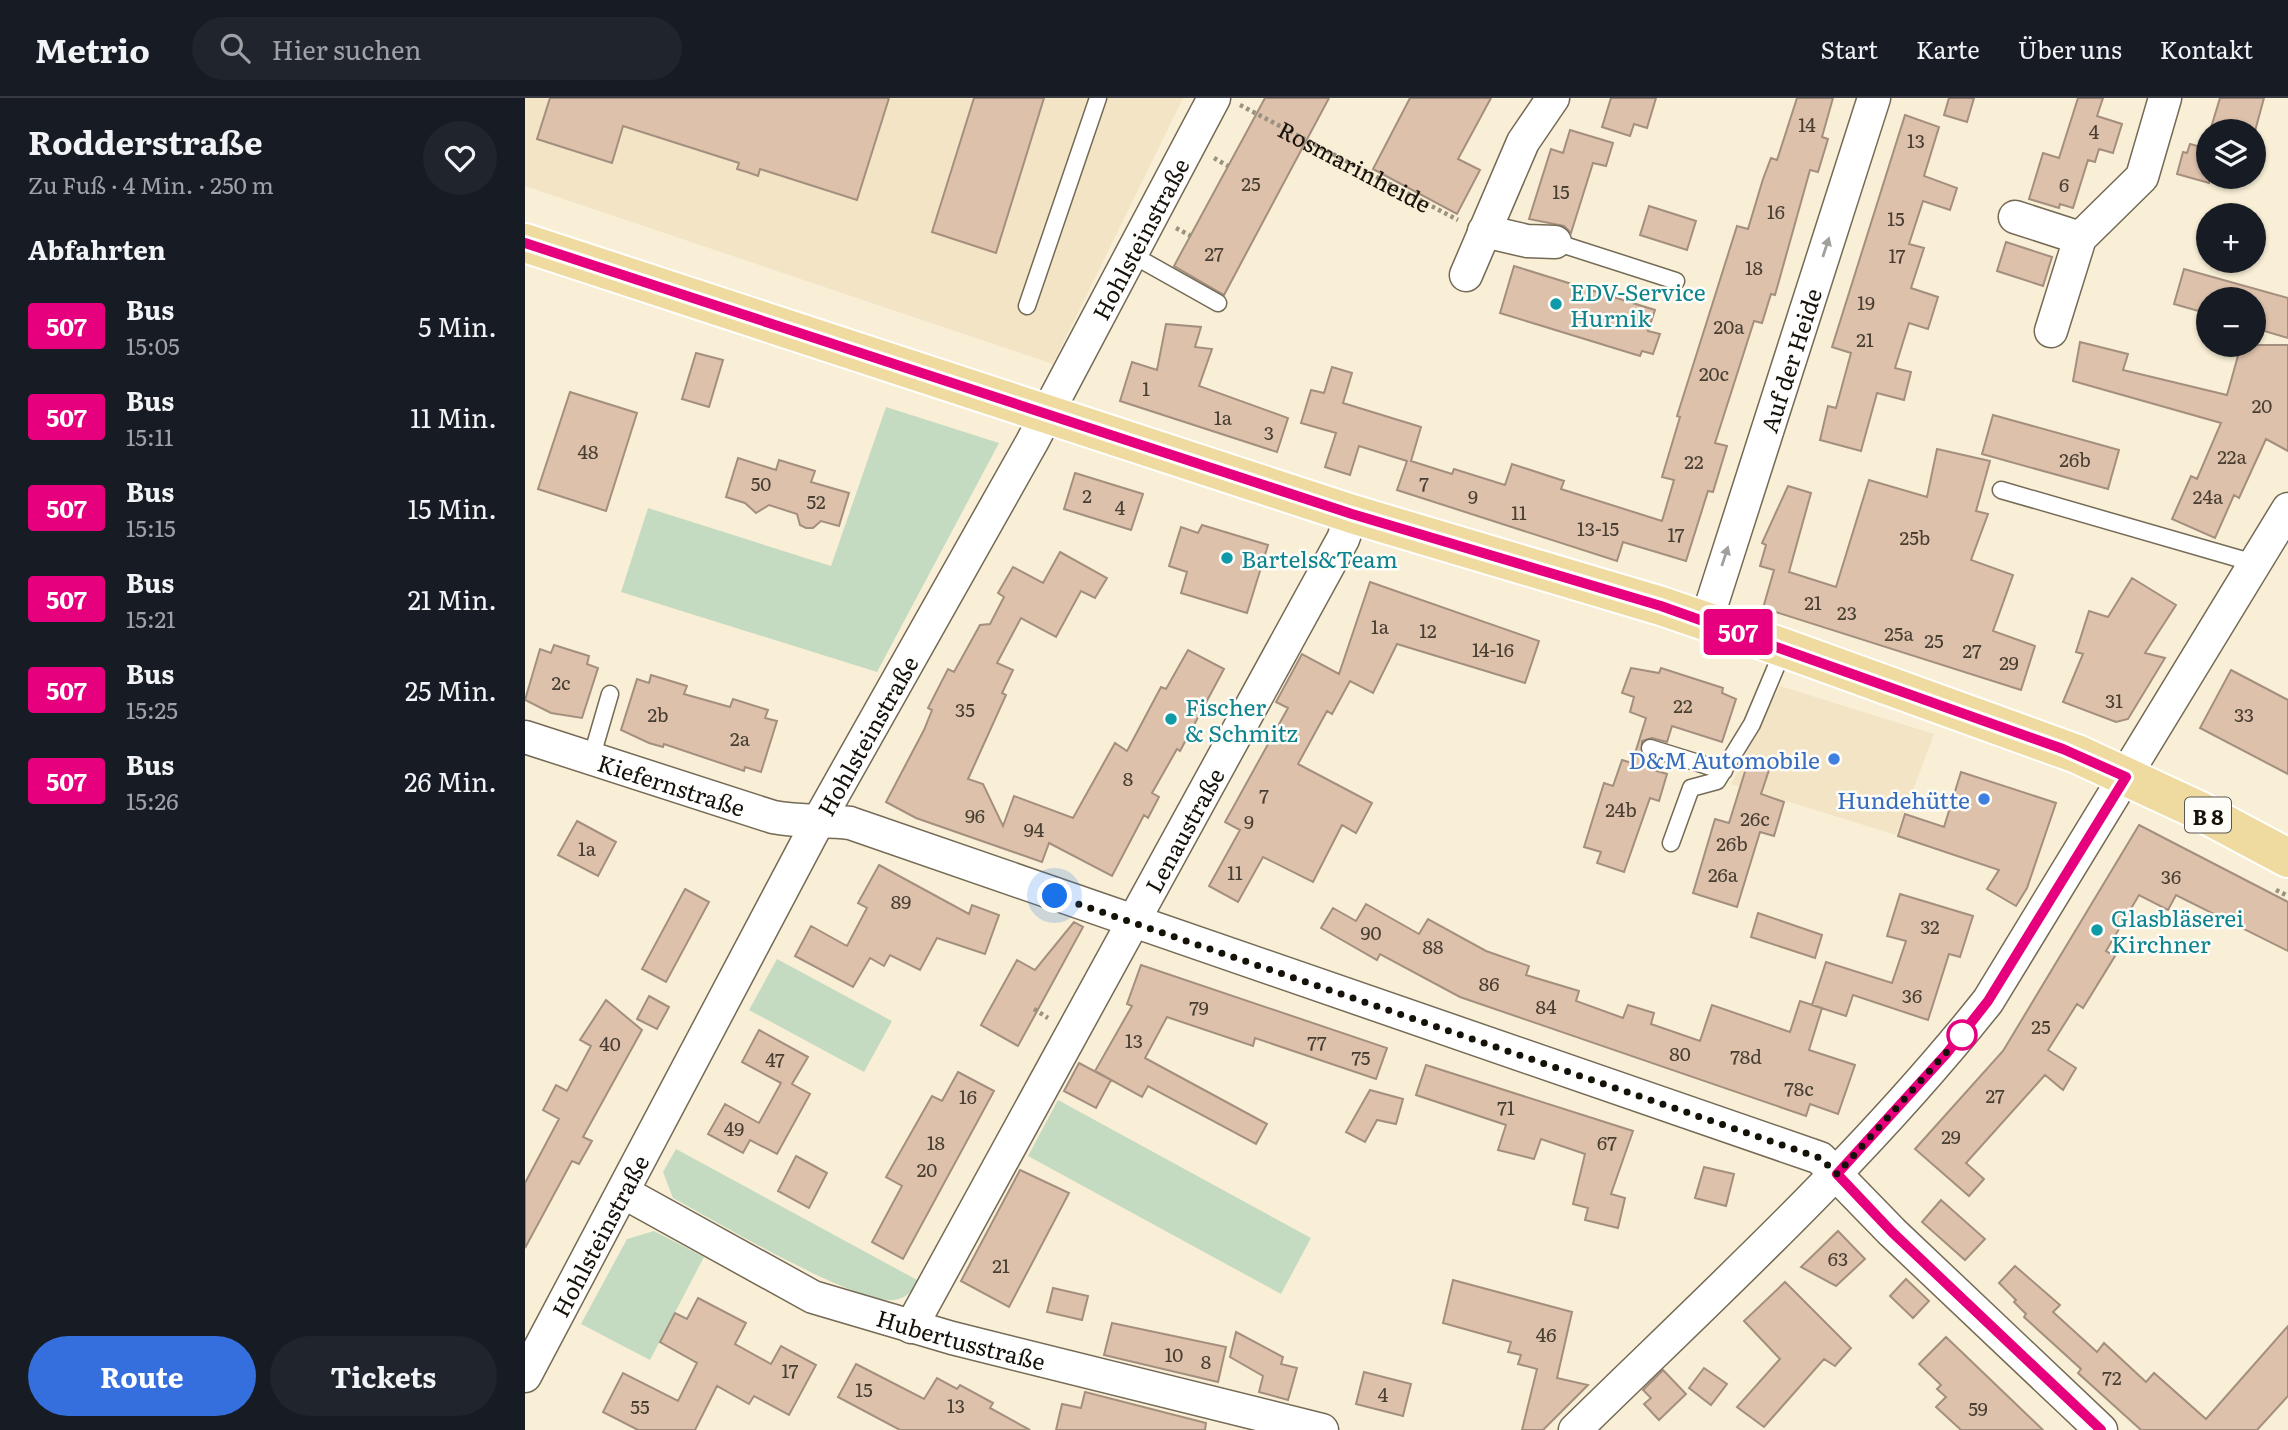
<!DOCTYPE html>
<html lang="de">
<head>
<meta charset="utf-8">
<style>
  body { margin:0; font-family:Literata,serif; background:#20242c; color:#f1f3f6; height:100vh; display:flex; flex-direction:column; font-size:26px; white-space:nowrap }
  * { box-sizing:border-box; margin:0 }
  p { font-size:23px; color:#9ea1a6 }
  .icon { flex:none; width:38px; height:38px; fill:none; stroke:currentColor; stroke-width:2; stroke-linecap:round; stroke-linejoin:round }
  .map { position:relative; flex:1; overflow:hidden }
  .panel { display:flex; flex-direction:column; background:#171b24; width:525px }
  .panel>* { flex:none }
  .badge { padding:0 14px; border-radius:5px; font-size:24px; line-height:46px }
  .fabs { position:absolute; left:1671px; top:21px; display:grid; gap:14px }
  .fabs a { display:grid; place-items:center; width:70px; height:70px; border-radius:50%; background:#171b24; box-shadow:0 2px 5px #0004; font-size:35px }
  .you { position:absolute; width:35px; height:35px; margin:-18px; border:5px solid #fff; border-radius:50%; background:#1a73e8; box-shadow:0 0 0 10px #1a73e833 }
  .map>.badge { position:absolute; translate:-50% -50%; box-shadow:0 0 0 4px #fff }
  h2 { padding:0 28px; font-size:26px; line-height:63px }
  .round { display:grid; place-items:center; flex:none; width:74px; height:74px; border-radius:37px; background:#20242c }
  .headline { display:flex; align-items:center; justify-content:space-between; height:119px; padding:0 28px }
  h1 { font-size:33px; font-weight:700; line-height:52px }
  .cta { display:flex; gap:14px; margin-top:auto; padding:14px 28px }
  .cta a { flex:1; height:80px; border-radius:42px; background:#356edd; color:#fff; font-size:28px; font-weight:700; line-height:80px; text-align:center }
  .cta a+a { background:#20242c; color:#f1f3f6 }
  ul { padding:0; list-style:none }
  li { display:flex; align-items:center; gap:21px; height:91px; padding:0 28px }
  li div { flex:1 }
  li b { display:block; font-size:26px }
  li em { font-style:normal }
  li .badge { min-width:77px; font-weight:700; text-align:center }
  header { display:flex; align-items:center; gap:42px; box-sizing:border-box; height:98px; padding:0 35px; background:#171b24; border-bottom:2px solid #363941 }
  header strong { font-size:33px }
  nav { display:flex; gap:38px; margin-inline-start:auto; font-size:24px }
  .search { width:490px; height:63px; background:#20242c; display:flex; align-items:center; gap:18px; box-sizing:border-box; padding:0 24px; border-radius:38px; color:#9ea1a6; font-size:26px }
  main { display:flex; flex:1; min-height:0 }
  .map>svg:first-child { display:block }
  .built { fill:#f2e4c5 }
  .green { fill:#c5dbc1 }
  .building { fill:#ddc1ab; stroke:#a48f7f; stroke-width:2 }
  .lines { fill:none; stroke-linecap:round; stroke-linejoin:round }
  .lane-casing { stroke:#746a55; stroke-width:19 }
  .street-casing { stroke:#746a55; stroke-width:35 }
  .primary-casing { stroke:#fff; stroke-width:42 }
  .path { stroke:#9a9280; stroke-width:4.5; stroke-dasharray:3.5 3.5; stroke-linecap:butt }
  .lane { stroke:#fff; stroke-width:16 }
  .street { stroke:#fff; stroke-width:32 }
  .primary { stroke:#efdb9f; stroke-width:38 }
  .oneway { fill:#a2a09d }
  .line-casing { stroke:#fff; stroke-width:16 }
  .line { stroke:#e6007e; stroke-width:10 }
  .walk { stroke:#16120a; stroke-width:7; stroke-dasharray:0 12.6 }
  .culture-dot { fill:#0f9aa8; stroke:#fffdf8; stroke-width:2.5 }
  .shop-dot { fill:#3f7fe0; stroke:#fffdf8; stroke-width:2.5 }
  .stop-dot { fill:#fff; stroke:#e6007e; stroke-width:3.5 }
  .labels { text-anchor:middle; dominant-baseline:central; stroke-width:5; stroke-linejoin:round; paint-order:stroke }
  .number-label { font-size:19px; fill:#483e32 }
  .shield { fill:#fffdf8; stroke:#5c5851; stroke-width:2 }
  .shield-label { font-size:21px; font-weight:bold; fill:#16120a }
  .street-label { font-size:23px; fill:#16120a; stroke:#fffdf8 }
  .culture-label { font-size:23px; fill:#0d838f; stroke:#fffdf8; text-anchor:start }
  .shop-label { font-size:23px; fill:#366cbe; stroke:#fffdf8; text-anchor:end }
</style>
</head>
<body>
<header>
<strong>Metrio</strong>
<div class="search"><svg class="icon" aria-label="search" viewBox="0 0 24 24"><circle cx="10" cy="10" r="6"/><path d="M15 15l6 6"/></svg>Hier suchen</div>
<nav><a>Start</a><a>Karte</a><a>Über uns</a><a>Kontakt</a></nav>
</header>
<main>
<section class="panel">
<div class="headline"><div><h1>Rodderstraße</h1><p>Zu Fuß · 4 Min. · 250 m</p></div><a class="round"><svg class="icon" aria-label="heart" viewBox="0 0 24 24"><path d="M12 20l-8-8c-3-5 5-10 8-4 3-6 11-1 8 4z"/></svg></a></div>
<h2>Abfahrten</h2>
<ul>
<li><span class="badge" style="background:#e6007e;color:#fff">507</span><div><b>Bus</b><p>15:05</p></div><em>5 Min.</em></li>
<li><span class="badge" style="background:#e6007e;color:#fff">507</span><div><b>Bus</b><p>15:11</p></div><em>11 Min.</em></li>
<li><span class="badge" style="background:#e6007e;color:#fff">507</span><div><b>Bus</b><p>15:15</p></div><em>15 Min.</em></li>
<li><span class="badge" style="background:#e6007e;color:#fff">507</span><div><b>Bus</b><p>15:21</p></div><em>21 Min.</em></li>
<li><span class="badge" style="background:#e6007e;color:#fff">507</span><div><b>Bus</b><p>15:25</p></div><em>25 Min.</em></li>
<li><span class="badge" style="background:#e6007e;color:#fff">507</span><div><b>Bus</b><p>15:26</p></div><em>26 Min.</em></li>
</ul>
<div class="cta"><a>Route</a><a>Tickets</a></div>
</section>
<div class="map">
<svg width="1763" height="1332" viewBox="0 0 1763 1332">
  <rect width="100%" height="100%" fill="#f9efd6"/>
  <!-- built -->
  <path class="built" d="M0 0H658L528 266 0 88Z
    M1255 588 1409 636 1371 737 1206 686Z"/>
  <!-- green -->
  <path class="green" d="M361 309 474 345 352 574 96 494 123 410 306 468Z
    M252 861 367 923 339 974 224 912Z
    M533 1002 786 1140 756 1196 503 1058Z
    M151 1051 394 1183C389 1192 380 1201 369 1202 329 1206 189 1122 148 1100L138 1074Z
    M129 1133 179 1159 125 1262 56 1226 102 1141Z"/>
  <!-- building -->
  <path class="building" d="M25 0H364L332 102 235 71 233 78 222 74 212 71 214 65 98 28 87 65 12 41Z
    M449 0H519L471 155 407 134Z
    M740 0H804L699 197 649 168Z
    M885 0H966L933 61 955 72 932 116 848 71Z
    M1086 0H1131L1122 30 1109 26 1105 38 1077 29Z
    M1272 0H1308L1297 39 1303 41 1293 74 1285 72 1250 197 1246 196 1237 225 1229 223 1190 345 1202 348 1188 394 1183 393 1161 463 1098 444 1092 463 872 392 882 363 834 348 825 377 800 369 811 335 776 325 786 292 799 295 807 269 827 275 818 305 896 329 886 363 927 376 929 371 980 387 987 366 1039 383 1036 391 1137 423 1149 382 1137 379 1155 319 1152 318 1212 128 1223 131 1238 81 1246 60 1252 62Z
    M1424 0H1449L1442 24 1419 17Z
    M1553 0H1578L1572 18 1597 26 1588 55 1574 51 1570 64 1563 62 1548 110 1535 106 1534 110 1504 101 1518 55 1534 60Z
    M1695 0H1739L1730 33H1685Z
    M1380 17 1414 29 1399 78 1432 90 1425 112 1398 103 1384 146 1399 150 1386 190 1413 199 1403 231 1384 225 1370 270 1386 274 1379 302 1352 295 1336 353 1295 342 1303 308 1311 310 1326 255 1307 249Z
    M1045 32 1088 45 1081 68 1068 65 1046 135 1039 128 1004 121 1026 51 1038 55Z
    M1665 46 1684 51V85L1652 76 1658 54 1662 55Z
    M1124 108 1171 123 1162 152 1115 137Z
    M1481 144 1527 159 1518 188 1472 173Z
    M989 168 1130 212 1123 233 1135 236 1128 256 1117 253 1115 258 975 215Z
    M1659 171 1763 200V240L1729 230V201H1684V216L1649 206Z
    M641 226 676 229 670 249 687 251 674 288 763 320 752 354 595 303 607 264 632 272Z
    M1555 244 1603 256 1598 272 1702 297 1716 247H1763V353L1741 341 1714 400 1709 397 1690 440 1647 421 1666 378 1672 381 1696 325 1548 283Z
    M171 255 198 262 184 309 157 301Z
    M45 294 112 315 81 413 13 391Z
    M1468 317 1594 352 1583 391 1457 356Z
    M1412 351 1465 363 1451 413 1463 416 1446 462 1488 477 1468 533 1510 548 1496 592 1238 510 1249 472 1235 468 1241 447 1237 445 1263 388 1286 395 1264 474 1311 489 1344 382 1402 399Z
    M213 360 251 372 254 362 290 373 286 384 324 395 314 428 296 423 288 430H281L275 427 272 416 244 407 231 415 220 405 201 399Z
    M550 375 618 396 606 432 539 411Z
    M677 427 743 447 722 515 656 495 662 474 644 468 656 429 673 435Z
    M535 454 582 480 570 500 556 493 531 539 496 520 472 565 488 572 477 595 481 597 443 681 458 686 478 728 489 698 548 720 590 645 602 653 636 589 641 591 663 552 699 571 655 653 652 651 627 695 634 699 623 720 619 717 587 778 524 745 517 764 391 720 361 704 399 632 407 612 403 610 423 571 429 574 455 527 465 526 479 499 473 495 488 469 518 485Z
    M1607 480 1651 507 1620 555 1640 560 1603 621 1591 624 1538 604 1558 556 1551 554 1564 513 1583 519Z
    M845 484 1014 543 1000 585 872 546 848 595 825 583 807 616 802 613 773 666 847 705 831 735 817 727 788 784 738 759 713 804 684 788 715 732 700 724 763 610 751 604 777 556 814 576Z
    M29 547 64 558 62 566 73 570 57 620 26 615 0 602 15 551 26 555Z
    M1106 570 1134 575 1136 570 1198 590 1197 595 1211 601 1197 644 1147 628 1142 644 1127 640 1117 643V657L1135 664 1132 673 1142 676 1134 703 1125 700 1099 774 1072 765 1076 754 1059 749 1079 685 1088 688 1097 662 1107 665 1121 620 1105 614 1109 599 1097 595Z
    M1706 572 1763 602V676L1675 630Z
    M126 577 162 588 159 596 205 609 208 601 243 612 240 620 252 623 236 674 220 669 219 673 139 646 138 649 124 645 96 632 112 581 124 585Z
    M1223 664 1244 672 1236 696 1259 704 1249 738 1235 734 1212 809 1168 795 1190 721 1204 725Z
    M1436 674 1531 705 1502 790 1491 808 1462 791 1474 772 1373 738 1380 716 1419 729Z
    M52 723 91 744 73 778 33 757Z
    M1614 727 1763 804V853L1651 797 1643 812 1614 797 1581 853 1590 858 1558 910 1552 906 1523 952 1551 970 1538 992 1520 977 1441 1065 1459 1081 1444 1098 1390 1051 1478 953Z
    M354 767 444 816 447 807 474 817 460 856 412 840 395 872 365 857 359 868 345 860 328 889 270 858 286 828 322 848 342 810 333 805Z
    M160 791 184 804 141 884 117 871Z
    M1375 796 1448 818 1435 859 1424 856 1403 922 1328 897 1321 918 1287 907 1301 864 1367 885 1381 843 1362 838Z
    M841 806 894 836 903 821 961 853 1004 868 1001 877 1054 893 1051 903 1098 920 1103 907 1129 915 1126 926 1175 943 1187 907 1265 934 1275 903 1297 910 1284 952 1330 967 1313 1016 1285 1006 1281 1018 935 899 855 856 852 862 796 830 808 810 831 823Z
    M1233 815 1297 837 1290 860 1226 839Z
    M549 824 558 829 493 948 456 927 492 862 510 872Z
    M616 867 862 950 851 981 730 940 728 948 642 919 620 960 742 1026 731 1046 623 988 617 999 570 973 607 908 602 906Z
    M124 898 144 909 132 931 112 921Z
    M81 902 117 932 58 1039 67 1043 54 1066 47 1063 0 1150V1085L34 1021 18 1012 31 987 42 993 66 948 55 942Z
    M234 932 283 959 267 986 285 996 252 1056 225 1042 218 1055 183 1036 200 1006 234 1025 256 985 217 964Z
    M554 965 586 982 571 1010 539 993Z
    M901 967 1108 1033 1086 1096 1100 1100 1093 1130 1060 1122 1063 1110 1048 1106 1060 1056 1016 1041 1009 1061 973 1052 981 1027 891 997Z
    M433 974 469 993 378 1161 347 1144 377 1088 361 1079 407 998 417 1003Z
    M845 992 878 1001 871 1026 852 1022 840 1044 821 1034Z
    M271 1058 302 1075 284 1110 253 1093Z
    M1179 1069 1209 1076 1201 1108 1170 1100Z
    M495 1072 544 1095 484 1209 436 1183Z
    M1416 1102 1460 1141 1440 1162 1397 1124Z
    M1313 1133 1340 1161 1311 1188 1276 1169Z
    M1490 1168 1535 1207 1528 1214 1572 1254 1579 1245 1621 1284 1629 1275 1681 1321 1763 1228V1298L1732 1332H1616L1553 1275 1556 1271 1499 1219 1501 1216 1489 1204 1491 1202 1474 1185Z
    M1381 1181 1404 1203 1388 1220 1365 1198Z
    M928 1182 1047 1214 1032 1280 1063 1287 1018 1332H997L1012 1271 993 1266 996 1257 983 1254 986 1244 918 1225Z
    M1260 1184 1326 1250 1310 1268 1299 1261 1239 1329 1212 1309 1255 1261 1219 1223Z
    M528 1190 563 1198 557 1222 522 1214Z
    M173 1200 221 1225 210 1246 246 1266 256 1248 291 1267 264 1317 229 1298 224 1306 192 1288 170 1332H113L78 1314 98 1275 153 1303 172 1265 135 1244 150 1215 162 1221Z
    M587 1225 701 1249 693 1284 579 1257Z
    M711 1234 758 1259 756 1266 772 1270 763 1302 734 1294 738 1278 705 1259Z
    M1421 1239 1494 1309 1518 1332H1436L1411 1309 1421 1299 1412 1291 1416 1287 1394 1266Z
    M331 1266 399 1301 412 1280 432 1291 435 1287 468 1305 465 1310 505 1332H375L313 1299Z
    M1179 1270 1202 1286 1186 1307 1164 1290Z
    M1138 1272 1161 1296 1134 1322 1119 1306 1126 1300 1118 1292Z
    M839 1274 886 1286 878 1318 831 1306Z
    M560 1294 681 1325 680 1332H531L537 1306 556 1310Z"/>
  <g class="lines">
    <defs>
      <path id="lane" d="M1030 144 1151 183
        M604 155 693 205
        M502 208 573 0
        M1476 392 1729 465
        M1125 650 1199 673
        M66 661 85 596
        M1146 745 1166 690 1192 683 1227 626 1259 550"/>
      <g id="street">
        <path d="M1490 119 1555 140"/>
        <path d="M959 133 1002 143 1030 144"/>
        <path d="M941 177 998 44 1028 0"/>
        <path d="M1526 233 1555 140 1617 79 1640 0"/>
        <path id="s2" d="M1181 524 1349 0"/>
        <path id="s3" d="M0 639 248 719C274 724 299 722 325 725L1295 1060 1367 1134 1576 1332"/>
        <path id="s4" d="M98 1094 288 1199 427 1240 797 1332"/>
        <path id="s5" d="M386 1229 818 441 827 416"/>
        <path id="s6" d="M0 1278 294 722 507 344 689 0"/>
        <path d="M1050 1332C1192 1193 1339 1059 1463 903L1763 411"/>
      </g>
      <path id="primary" d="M0 145 827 416 1136 508 1259 550 1552 656 1675 713 1763 760"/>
    </defs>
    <!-- lane casing -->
    <use href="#lane" class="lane-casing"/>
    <!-- street casing -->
    <use href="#street" class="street-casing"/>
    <!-- primary casing -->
    <use href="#primary" class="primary-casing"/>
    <!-- path -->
    <g class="path">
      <path id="s1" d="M715 7 933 122"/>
      <path d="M689 60 703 68"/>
      <path d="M651 130 666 138"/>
      <path d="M1751 792 1763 798"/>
      <path d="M509 911 523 920"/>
    </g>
    <!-- lane -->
    <use href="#lane" class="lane"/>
    <!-- street -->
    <use href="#street" class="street"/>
    <!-- primary -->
    <use href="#primary" class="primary"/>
  </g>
  <!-- one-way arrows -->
  <defs><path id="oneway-solid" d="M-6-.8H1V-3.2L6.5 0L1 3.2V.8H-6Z" transform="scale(1.75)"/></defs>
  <g class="oneway">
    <use href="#oneway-solid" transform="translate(1301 149) rotate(-72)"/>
    <use href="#oneway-solid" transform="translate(1200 458) rotate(-72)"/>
  </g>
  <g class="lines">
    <defs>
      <path id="line" d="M0 145 827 416 1136 508 1538 651 1601 679 1463 903 1422 955 1312 1076 1367 1134 1576 1332"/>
    </defs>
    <!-- line casing -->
    <use href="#line" class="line-casing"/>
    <!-- line -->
    <use href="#line" class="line"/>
    <!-- walk -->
    <path class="walk" d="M530 798 1295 1060 1312 1076 1437 937"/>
  </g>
  <!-- markers -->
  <g class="culture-dot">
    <circle cx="1031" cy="206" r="7"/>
    <circle cx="702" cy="460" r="7"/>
    <circle cx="646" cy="621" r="7"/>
    <circle cx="1572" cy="832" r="7"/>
  </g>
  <g class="shop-dot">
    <circle cx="1309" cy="661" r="7"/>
    <circle cx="1459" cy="701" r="7"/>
  </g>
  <circle class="stop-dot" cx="1437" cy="937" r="14"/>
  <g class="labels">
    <!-- number labels -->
    <g class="number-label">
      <text x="1282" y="26">14</text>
      <text x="1569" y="33">4</text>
      <text x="1391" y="42">13</text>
      <text x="726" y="85">25</text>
      <text x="1539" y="86">6</text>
      <text x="1036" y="93">15</text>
      <text x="1251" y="113">16</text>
      <text x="1371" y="120">15</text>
      <text x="689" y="155">27</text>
      <text x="1372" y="157">17</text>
      <text x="1229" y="169">18</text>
      <text x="1341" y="204">19</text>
      <text x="1204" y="228">20a</text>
      <text x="1340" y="241">21</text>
      <text x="1189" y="275">20c</text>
      <text x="621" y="290">1</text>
      <text x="1737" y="307">20</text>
      <text x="698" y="319">1a</text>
      <text x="744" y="334">3</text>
      <text x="63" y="353">48</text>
      <text x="1707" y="358">22a</text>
      <text x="1550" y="361">26b</text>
      <text x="1169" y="363">22</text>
      <text x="236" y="385">50</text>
      <text x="899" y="385">7</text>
      <text x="562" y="397">2</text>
      <text x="948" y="398">9</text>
      <text x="1683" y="398">24a</text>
      <text x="291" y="403">52</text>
      <text x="595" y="409">4</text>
      <text x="994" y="414">11</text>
      <text x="1073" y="430">13-15</text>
      <text x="1151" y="436">17</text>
      <text x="1390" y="439">25b</text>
      <text x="1288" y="504">21</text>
      <text x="1322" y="514">23</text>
      <text x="855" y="528">1a</text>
      <text x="903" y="532">12</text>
      <text x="1374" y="535">25a</text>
      <text x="1409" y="542">25</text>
      <text x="968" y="551">14-16</text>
      <text x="1447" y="552">27</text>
      <text x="1484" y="564">29</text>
      <text x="36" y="584">2c</text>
      <text x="1589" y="602">31</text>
      <text x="1158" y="607">22</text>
      <text x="440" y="611">35</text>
      <text x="133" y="616">2b</text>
      <text x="1719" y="616">33</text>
      <text x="215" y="640">2a</text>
      <text x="603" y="680">8</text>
      <text x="739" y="697">7</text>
      <text x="1096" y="711">24b</text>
      <text x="450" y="717">96</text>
      <text x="1230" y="720">26c</text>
      <text x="724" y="723">9</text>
      <text x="509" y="731">94</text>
      <text x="1207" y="745">26b</text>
      <text x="62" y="750">1a</text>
      <text x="710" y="774">11</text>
      <text x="1198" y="776">26a</text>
      <text x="1646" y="778">36</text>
      <text x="376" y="803">89</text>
      <text x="1405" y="828">32</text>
      <text x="846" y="834">90</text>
      <text x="908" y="848">88</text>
      <text x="964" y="885">86</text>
      <text x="1387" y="897">36</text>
      <text x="1021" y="908">84</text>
      <text x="674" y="909">79</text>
      <text x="1516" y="928">25</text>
      <text x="609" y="942">13</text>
      <text x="792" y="944">77</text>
      <text x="85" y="945">40</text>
      <text x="1155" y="955">80</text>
      <text x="1221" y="958">78d</text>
      <text x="836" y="959">75</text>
      <text x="250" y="961">47</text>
      <text x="1274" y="990">78c</text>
      <text x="1470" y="997">27</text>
      <text x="443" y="998">16</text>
      <text x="981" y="1009">71</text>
      <text x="209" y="1030">49</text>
      <text x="1426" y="1038">29</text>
      <text x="411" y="1044">18</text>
      <text x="1082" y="1044">67</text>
      <text x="402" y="1071">20</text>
      <text x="1313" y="1160">63</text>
      <text x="476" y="1167">21</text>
      <text x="1021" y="1236">46</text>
      <text x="649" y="1256">10</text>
      <text x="681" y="1263">8</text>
      <text x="265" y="1272">17</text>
      <text x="1587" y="1279">72</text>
      <text x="339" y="1291">15</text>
      <text x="858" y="1296">4</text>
      <text x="431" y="1307">13</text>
      <text x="115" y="1308">55</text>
      <text x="1453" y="1310">59</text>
    </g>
    <!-- shield labels -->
    <rect class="shield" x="1660" y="699.5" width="46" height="35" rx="5"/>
    <g class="shield-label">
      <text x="1683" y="717">B 8</text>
    </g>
    <!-- street labels -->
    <g class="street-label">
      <text stroke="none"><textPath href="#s1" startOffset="130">Rosmarinheide</textPath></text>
      <text stroke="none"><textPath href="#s6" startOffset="1293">Hohlsteinstraße</textPath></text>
      <text stroke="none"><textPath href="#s2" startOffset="275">Auf der Heide</textPath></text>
      <text stroke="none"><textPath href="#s6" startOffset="726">Hohlsteinstraße</textPath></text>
      <text stroke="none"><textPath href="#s3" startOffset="154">Kiefernstraße</textPath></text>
      <text stroke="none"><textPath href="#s5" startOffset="567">Lenaustraße</textPath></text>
      <text stroke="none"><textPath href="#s6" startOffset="159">Hohlsteinstraße</textPath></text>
      <text stroke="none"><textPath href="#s4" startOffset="371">Hubertusstraße</textPath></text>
    </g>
    <!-- culture labels -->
    <g class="culture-label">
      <text x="1045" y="193">EDV-Service<tspan x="1045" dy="26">Hurnik</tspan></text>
      <text x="716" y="460">Bartels&amp;Team</text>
      <text x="660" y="608">Fischer<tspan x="660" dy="26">&amp; Schmitz</tspan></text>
      <text x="1586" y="819">Glasbläserei<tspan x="1586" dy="26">Kirchner</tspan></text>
    </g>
    <!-- shop labels -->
    <g class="shop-label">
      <text x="1295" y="661">D&amp;M Automobile</text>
      <text x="1445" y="701">Hundehütte</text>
    </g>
  </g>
</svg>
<div class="fabs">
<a><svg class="icon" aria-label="layers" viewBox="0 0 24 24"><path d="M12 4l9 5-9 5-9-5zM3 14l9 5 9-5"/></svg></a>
<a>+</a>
<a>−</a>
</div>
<div class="you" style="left:530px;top:798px"></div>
<b class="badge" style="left:1213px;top:534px;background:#e6007e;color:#fff">507</b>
</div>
</main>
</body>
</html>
